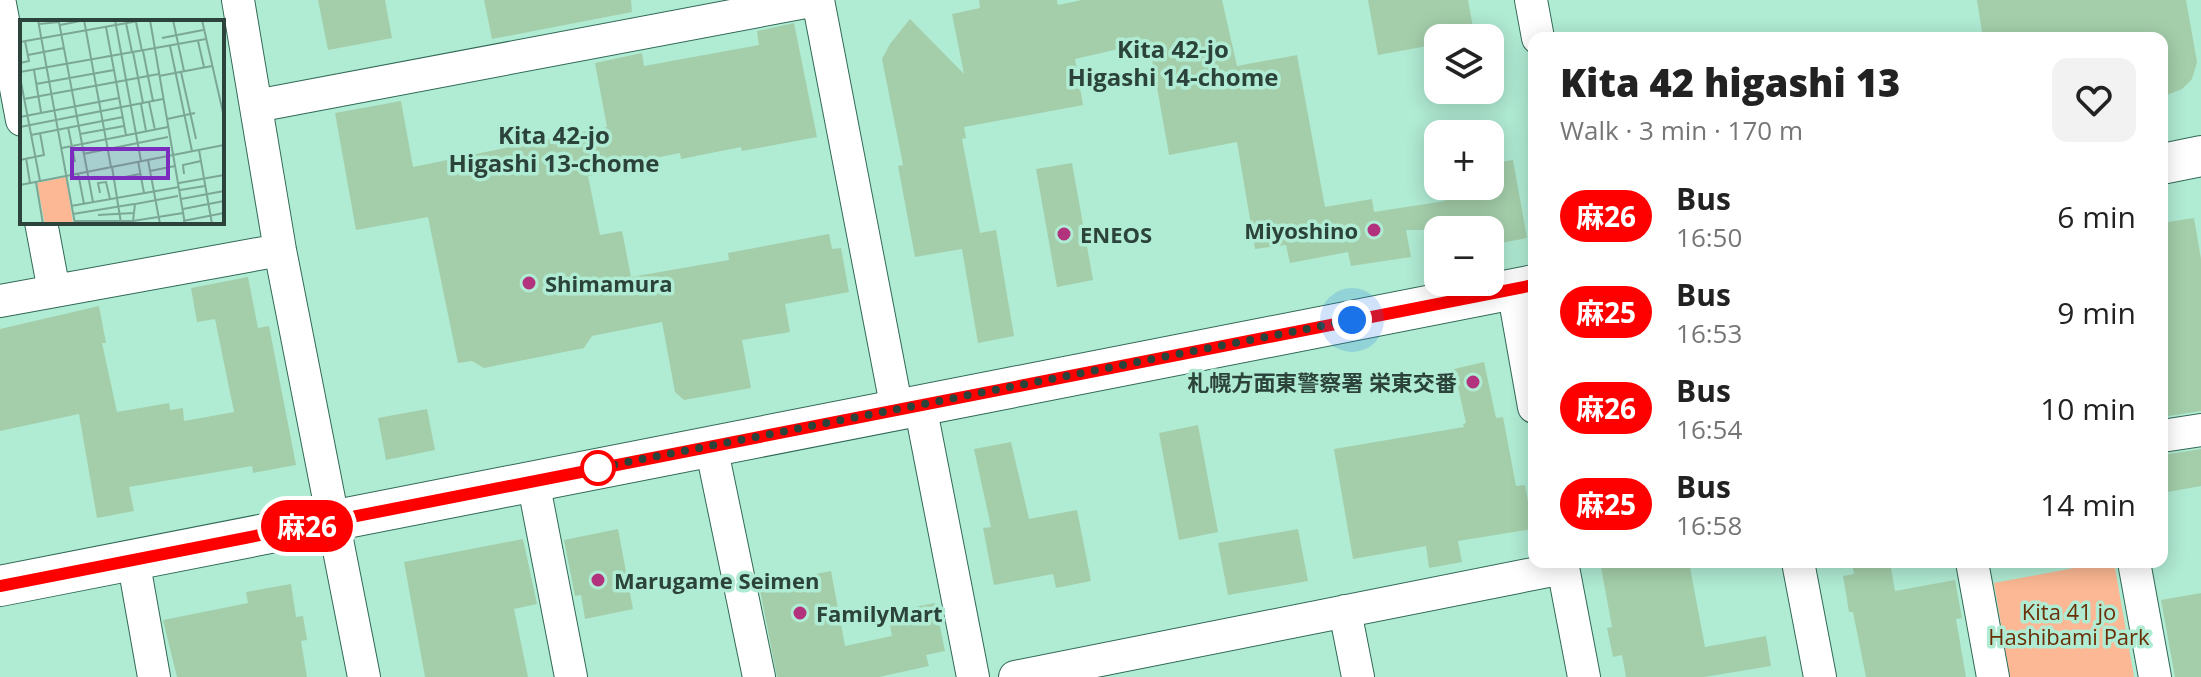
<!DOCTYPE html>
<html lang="en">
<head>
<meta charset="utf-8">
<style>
  body { margin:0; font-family:"Open Sans","Noto Sans JP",sans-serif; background:#f2f2f2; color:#222; height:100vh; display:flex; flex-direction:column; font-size:30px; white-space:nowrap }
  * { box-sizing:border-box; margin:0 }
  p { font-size:26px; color:#767676 }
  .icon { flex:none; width:44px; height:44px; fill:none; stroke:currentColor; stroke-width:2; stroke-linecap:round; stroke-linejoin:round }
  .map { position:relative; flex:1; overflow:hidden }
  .sheet { position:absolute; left:1528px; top:32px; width:640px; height:536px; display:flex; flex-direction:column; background:#fff; border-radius:16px; box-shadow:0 4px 20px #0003 }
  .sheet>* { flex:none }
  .badge { padding:0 16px; border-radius:26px; font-size:28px; line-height:52px }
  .buttons { position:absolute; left:1424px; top:24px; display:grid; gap:16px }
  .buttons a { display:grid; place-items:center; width:80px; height:80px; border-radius:16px; background:#fff; box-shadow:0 4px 20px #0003; font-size:40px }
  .you { position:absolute; width:40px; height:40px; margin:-20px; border:6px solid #fff; border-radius:50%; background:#1a73e8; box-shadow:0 0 0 12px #1a73e833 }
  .map>.badge { position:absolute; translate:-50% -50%; box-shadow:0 0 0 4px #fff }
  .round { display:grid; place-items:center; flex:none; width:84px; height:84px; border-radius:16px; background:#f2f2f2 }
  .summary { display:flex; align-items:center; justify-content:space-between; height:136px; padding:0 32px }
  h1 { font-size:38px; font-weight:800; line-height:60px }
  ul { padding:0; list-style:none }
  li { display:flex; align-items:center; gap:24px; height:96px; padding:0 32px }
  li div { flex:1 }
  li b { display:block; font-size:30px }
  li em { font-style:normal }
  li .badge { min-width:88px; font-weight:700; text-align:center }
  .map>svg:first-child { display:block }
  .green { fill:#fcb894 }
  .building { fill:#a4ceaa }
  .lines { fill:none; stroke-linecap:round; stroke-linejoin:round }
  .minor-casing { stroke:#316956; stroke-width:34 }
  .major-casing { stroke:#316956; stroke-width:42 }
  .minor { stroke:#fff; stroke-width:32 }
  .major { stroke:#fff; stroke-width:40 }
  .line-casing { stroke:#fff; stroke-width:18 }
  .line { stroke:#f00; stroke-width:12 }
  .walk { stroke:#2b433a; stroke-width:8; stroke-dasharray:0 14.4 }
  .poi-dot { fill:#b2327d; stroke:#b0ebd4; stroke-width:3 }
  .stop-dot { fill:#fff; stroke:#f00; stroke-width:4 }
  .labels { text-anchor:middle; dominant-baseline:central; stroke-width:7; stroke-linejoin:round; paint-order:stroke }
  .poi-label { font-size:22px; font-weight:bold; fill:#2b433a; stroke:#b0ebd4; text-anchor:start }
  .park-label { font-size:22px; fill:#6a2f06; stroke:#b0ebd4 }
  .neighbourhood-label { font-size:24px; font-weight:bold; fill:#2b433a; stroke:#b0ebd4 }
  .inset-road { fill:none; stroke:#7ba896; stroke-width:2 }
  .view { fill:#7b2cbf; fill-opacity:0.15; stroke:#7b2cbf; stroke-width:4 }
  .inset-edge { fill:none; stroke:#2b433a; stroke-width:4 }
</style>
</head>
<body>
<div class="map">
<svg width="2201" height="677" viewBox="0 0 2201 677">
  <rect width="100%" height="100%" fill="#b0ebd4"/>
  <!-- green -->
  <path class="green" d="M2106 562H2114L2134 677H2010L1994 583Z"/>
  <!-- building -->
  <path class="building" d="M318 0H385L392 38 328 50Z
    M484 0H631L632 12 492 39Z
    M979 0H1057L1058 5 1082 0H1222L1237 66 1297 55 1325 207 1372 199 1374 212 1445 201 1442 186H1490V164L1513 160 1527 238 1490 245V230H1406L1411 257 1351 266 1348 252 1290 263 1286 245 1255 249 1237 142 1169 155 1149 42 1075 59 1083 105 964 127 966 138 962 139 980 233 996 230 1014 336 978 343 962 249 915 257 898 166 903 165 882 59 890 44 910 19 964 74 952 14 980 8Z
    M1368 0H1468L1475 38H1438V44L1378 55Z
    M1977 0H2186L2197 62 2192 79 2182 89 2162 97V38H1983Z
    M794 23 817 137 742 151 741 147 681 159 680 153 605 168 606 173 588 176 600 235 622 231 631 277 729 260 728 253 829 234 832 249 841 248 849 292 785 304 790 332 742 340 751 388 684 400 675 392 662 322 592 336 584 348 484 368 472 361 458 363 428 217 356 230 335 113 401 101 413 167 607 127 595 63 642 53 644 66 759 45 757 31Z
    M1072 163 1093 280 1057 287 1036 169Z
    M2194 218 2201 259V411L2162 417V223Z
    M248 277 258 328 269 326 296 465 253 473 252 466 129 487 134 511 97 518 79 414 0 431V329L99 306 106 343H102L117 412 169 403 170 410 183 408 184 421 234 412 215 319 197 322 191 288Z
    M1484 362 1496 418 1503 417 1516 486 1525 485 1533 529 1458 541 1462 562 1429 568 1426 546 1353 559 1334 449 1464 427 1463 424 1466 423 1454 369Z
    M427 409 435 450 386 460 378 418Z
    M1198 425 1218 532 1179 540 1159 433Z
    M1011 442 1029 519 1077 510 1091 581 1056 588 1053 574 994 585 983 528 991 527 974 449Z
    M2201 449V486L2162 493V455Z
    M618 529 633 609 585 619 581 595 575 596 564 540Z
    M1298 529 1308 581 1228 595 1218 543Z
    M523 539 537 604 514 609 528 677H425L404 562Z
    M1600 562H1689L1705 647 1766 636 1771 666 1704 677H1626L1622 655 1613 657 1607 628 1612 627Z
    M1852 562H1890L1895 591 1955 580 1962 618 1956 619 1966 677H1866L1853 612H1849L1843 576 1854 574Z
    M831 571 845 646 892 636 889 620 900 618 898 610 935 603 945 651 926 655 929 666 879 677H777L759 585Z
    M291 584 296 617 303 616 307 640 301 641 307 677H177L163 620 248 603 246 592Z
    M2201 593V677H2175L2161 600Z"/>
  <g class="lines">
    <defs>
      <path id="minor" d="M238 0 280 250 364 677
        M818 0 897 410
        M1531 0 1538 38
        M0 4 22 120
        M256 106 816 0
        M41 222 54 291
        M1513 289 1534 407
        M0 301 280 250
        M920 405 973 677
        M2162 436 2201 430
        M711 446 759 677
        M533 481 571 677
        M133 559 154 677
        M1562 562 1584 677
        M1798 562 1820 677
        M1972 562 1993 677
        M2134 562 2155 677
        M1345 611 1358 677
        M1015 677 1563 568"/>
      <path id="major" d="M2162 164 2201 156
        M0 586 1534 285"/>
    </defs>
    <!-- minor casing -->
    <use href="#minor" class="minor-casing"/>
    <!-- major casing -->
    <use href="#major" class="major-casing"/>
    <!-- minor -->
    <use href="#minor" class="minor"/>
    <!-- major -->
    <use href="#major" class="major"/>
  </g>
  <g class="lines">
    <defs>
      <path id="line" d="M0 586 1534 285"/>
    </defs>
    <!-- line casing -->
    <use href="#line" class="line-casing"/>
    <!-- line -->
    <use href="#line" class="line"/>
    <!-- walk -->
    <path class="walk" d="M598 468 592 469 1352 320"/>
  </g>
  <!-- markers -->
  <g class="poi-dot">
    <circle cx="1374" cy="230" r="8"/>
    <circle cx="1064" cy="234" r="8"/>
    <circle cx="529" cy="283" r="8"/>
    <circle cx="1473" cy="382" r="8"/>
    <circle cx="598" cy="580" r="8"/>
    <circle cx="800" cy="613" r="8"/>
  </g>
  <circle class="stop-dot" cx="598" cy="468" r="16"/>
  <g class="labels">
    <!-- poi labels -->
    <g class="poi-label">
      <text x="1358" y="230" text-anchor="end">Miyoshino</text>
      <text x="1080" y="234">ENEOS</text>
      <text x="545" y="283">Shimamura</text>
      <text x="1457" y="382" text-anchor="end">札幌方面東警察署 栄東交番</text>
      <text x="614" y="580">Marugame Seimen</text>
      <text x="816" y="613">FamilyMart</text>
    </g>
    <!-- park labels -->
    <g class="park-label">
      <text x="2069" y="611">Kita 41 jo<tspan x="2069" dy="25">Hashibami Park</tspan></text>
    </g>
    <!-- neighbourhood labels -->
    <g class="neighbourhood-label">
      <text x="1173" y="48">Kita 42-jo<tspan x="1173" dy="28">Higashi 14-chome</tspan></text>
      <text x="554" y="134">Kita 42-jo<tspan x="554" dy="28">Higashi 13-chome</tspan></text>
    </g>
  </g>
  <!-- overview -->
  <g transform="translate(20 20)">
    <rect width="204" height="204" fill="#b0ebd4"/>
    <path d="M46 157 53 203 25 204 17 163Z" fill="#fcb894"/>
    <path class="inset-road" d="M18 0 55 204M64 0 91 147M95 0 121 141M130 0 165 204M153 0 164 51M182 0 204 97M116 2 122 31M106 3 112 32M19 4 39 2 73 182M40 5 65 0M86 7 106 115M142 18 183 10M178 21 184 47M0 22 124 0M150 26 172 131M123 31 133 81M113 32 123 83M8 35 44 28M0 43 9 41 5 21M14 50 21 92M0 52 186 19M161 52 176 119M139 56 192 46M0 57 20 161M16 64 94 50M4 79 139 54M129 82 135 110M121 84 126 111M0 97 99 78M147 99 175 93M0 107 143 79M48 107 55 142M60 114 104 106M11 115 103 97M42 128 148 107M179 130 192 204M63 134 148 117M6 138 10 163M0 140 24 135 20 113M128 140 140 204M118 141 124 173M92 147 101 203M130 151 155 146M58 153 64 184M164 154 163 145 181 141M95 159 120 154M16 162 23 204M159 163 204 155M0 165 204 125M160 170 185 166M80 173 78 163 86 162 90 179M161 179 204 171M51 186 159 167M163 189 204 181M53 194 114 184M78 195 114 193M55 201H113L163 193M113 201 115 184 158 176M163 201 204 193"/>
    <path class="view" d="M52 129H148V158H52Z"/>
    <rect width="204" height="204" class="inset-edge"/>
  </g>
</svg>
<div class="buttons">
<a><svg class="icon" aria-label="layers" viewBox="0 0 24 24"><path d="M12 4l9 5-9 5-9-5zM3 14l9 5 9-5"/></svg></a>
<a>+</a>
<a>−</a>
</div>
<div class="you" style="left:1352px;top:320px"></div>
<b class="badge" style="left:307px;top:526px;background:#f00;color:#fff">麻26</b>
<section class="sheet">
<div class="summary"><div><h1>Kita 42 higashi 13</h1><p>Walk · 3 min · 170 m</p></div><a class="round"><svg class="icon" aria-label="heart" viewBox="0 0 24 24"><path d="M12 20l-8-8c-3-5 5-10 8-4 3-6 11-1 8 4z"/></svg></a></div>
<ul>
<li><span class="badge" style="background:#f00;color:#fff">麻26</span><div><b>Bus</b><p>16:50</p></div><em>6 min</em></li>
<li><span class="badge" style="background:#f00;color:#fff">麻25</span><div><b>Bus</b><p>16:53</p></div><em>9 min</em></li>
<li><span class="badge" style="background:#f00;color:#fff">麻26</span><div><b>Bus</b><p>16:54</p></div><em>10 min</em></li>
<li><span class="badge" style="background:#f00;color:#fff">麻25</span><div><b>Bus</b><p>16:58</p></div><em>14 min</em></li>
</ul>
</section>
</div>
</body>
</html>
